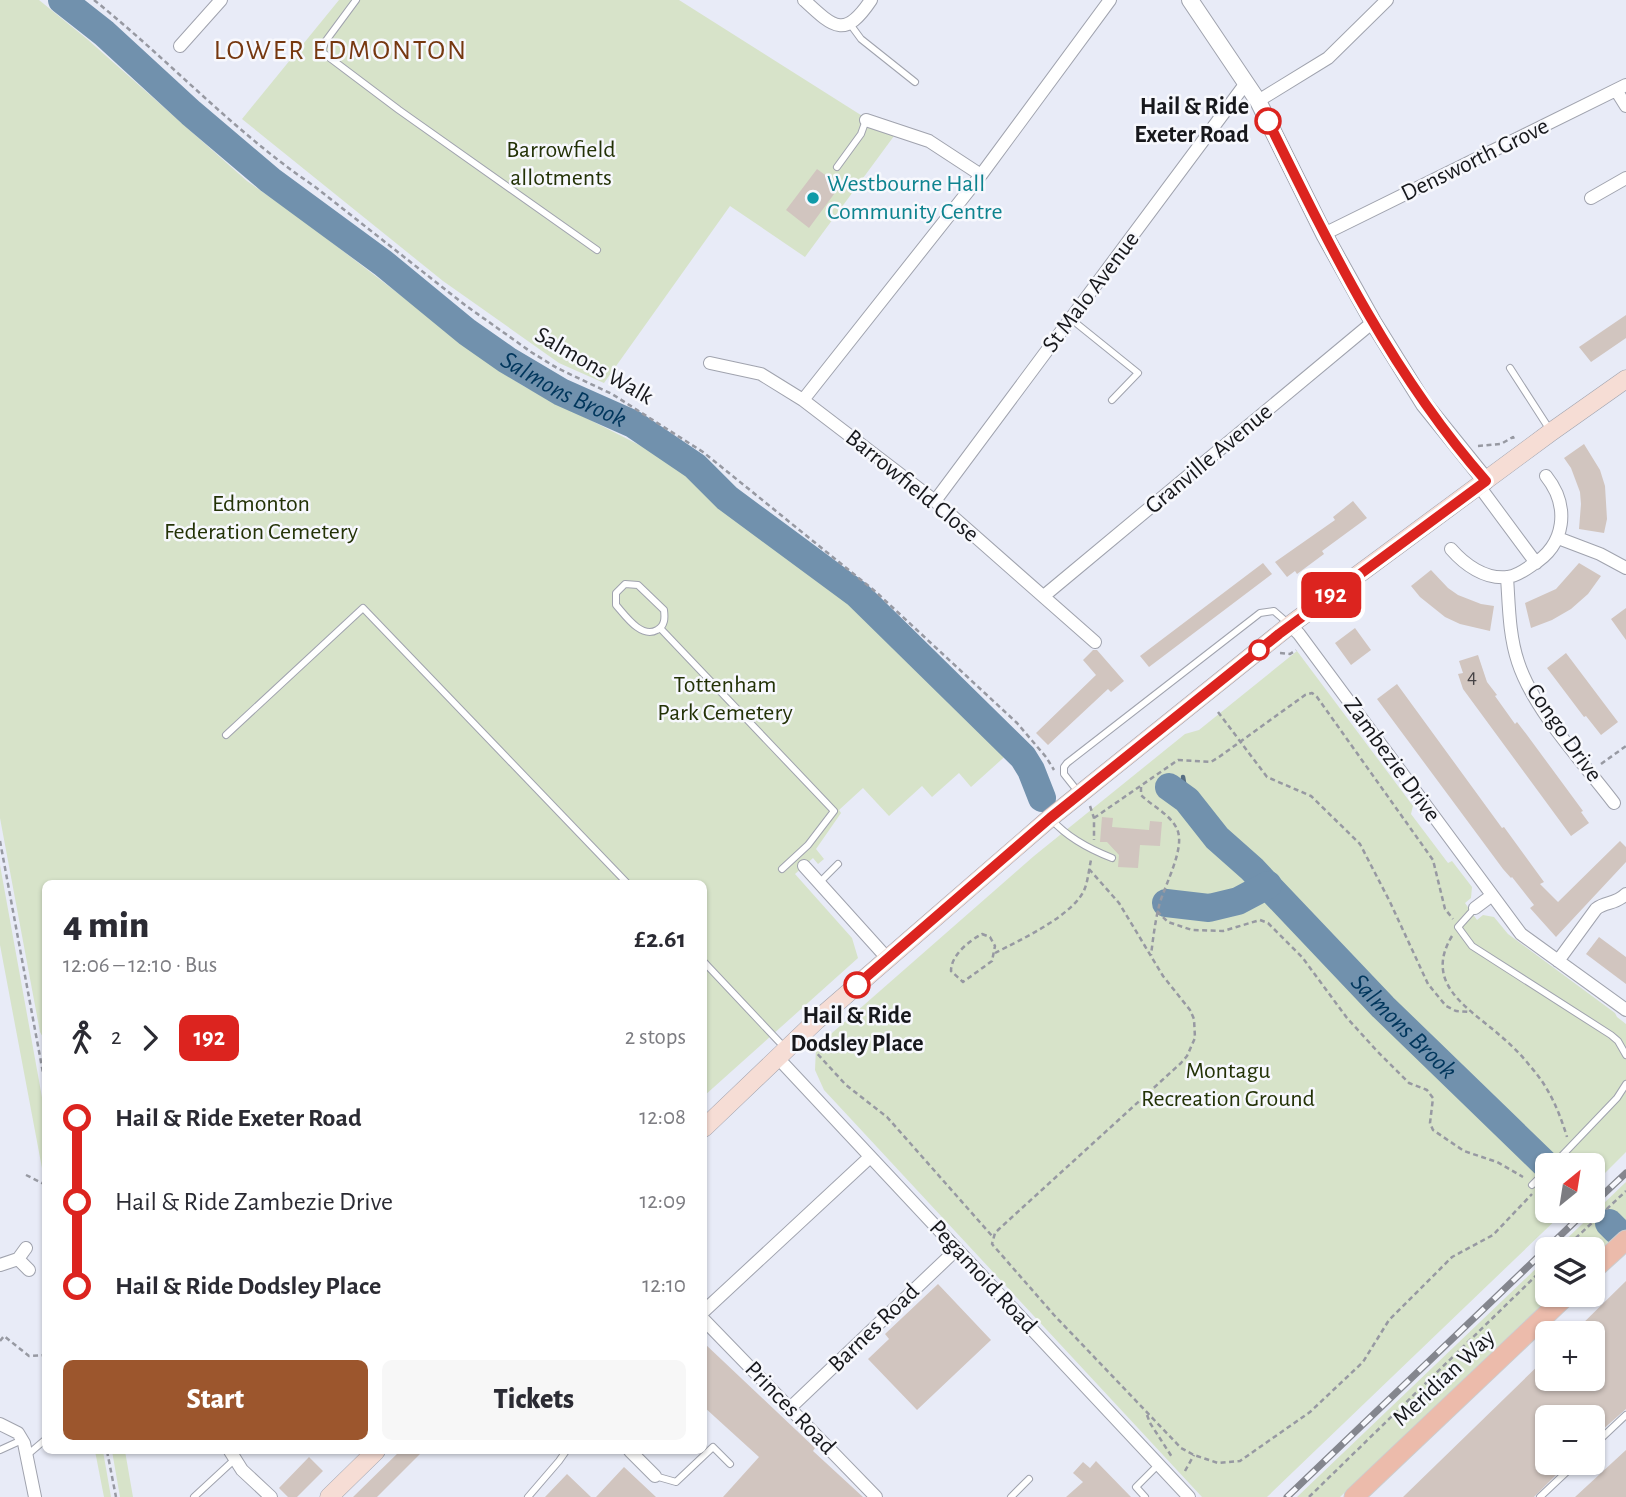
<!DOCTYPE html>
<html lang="en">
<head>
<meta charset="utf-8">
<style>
  body { margin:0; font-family:"Alegreya Sans",sans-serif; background:#f7f7f7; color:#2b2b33; height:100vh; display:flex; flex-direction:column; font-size:26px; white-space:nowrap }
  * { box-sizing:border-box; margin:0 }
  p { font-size:23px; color:#7c7c81 }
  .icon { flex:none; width:38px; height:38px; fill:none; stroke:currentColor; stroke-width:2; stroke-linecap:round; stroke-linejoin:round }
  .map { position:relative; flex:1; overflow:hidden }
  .drawer { position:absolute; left:42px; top:880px; width:665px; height:574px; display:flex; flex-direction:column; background:#fff; border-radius:10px; box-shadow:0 2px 5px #0004 }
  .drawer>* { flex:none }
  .badge { padding:0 14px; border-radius:10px; font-size:24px; line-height:46px }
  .needle { width:46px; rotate:30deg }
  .controls { position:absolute; left:1535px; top:1153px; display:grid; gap:14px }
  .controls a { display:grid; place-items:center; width:70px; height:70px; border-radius:10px; background:#fff; box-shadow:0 2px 5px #0004; font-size:35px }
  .map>.badge { position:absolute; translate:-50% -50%; box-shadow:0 0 0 4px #fff }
  .legs { display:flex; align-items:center; gap:10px; height:77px; padding:0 21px; font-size:23px }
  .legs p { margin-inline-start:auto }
  .overview { display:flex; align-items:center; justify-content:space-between; height:119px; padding:0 21px }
  h1 { font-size:38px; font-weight:800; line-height:52px }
  .cta { display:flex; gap:14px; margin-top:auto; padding:14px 21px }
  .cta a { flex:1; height:80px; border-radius:10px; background:#9c562d; color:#fff; font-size:28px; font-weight:800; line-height:80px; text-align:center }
  .cta a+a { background:#f7f7f7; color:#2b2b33 }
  ul { padding:0 21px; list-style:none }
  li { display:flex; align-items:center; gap:24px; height:84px; font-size:26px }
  li i { display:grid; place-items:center; width:10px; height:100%; margin:0 9px; background:currentColor }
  li i::after { content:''; width:18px; height:18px; margin:-9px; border:5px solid; border-radius:50%; background:#fff }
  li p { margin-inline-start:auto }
  li:first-child i { background:linear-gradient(#0000 50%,currentColor 0) }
  li:last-child i { background:linear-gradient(currentColor 50%,#0000 0) }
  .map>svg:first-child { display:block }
  .green { fill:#d7e3c9 }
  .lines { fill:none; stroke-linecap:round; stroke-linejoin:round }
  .stream { stroke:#566d82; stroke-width:4.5 }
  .river { stroke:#7191ad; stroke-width:28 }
  .building { fill:#d1c5bf }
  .service-casing { stroke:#a0a3ae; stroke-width:8 }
  .minor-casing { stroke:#a0a3ae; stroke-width:14 }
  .tertiary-casing { stroke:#a0a3ae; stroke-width:18 }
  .secondary-casing { stroke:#a0a3ae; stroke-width:19 }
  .primary-casing { stroke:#cccccd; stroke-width:21 }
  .path { stroke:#9799a2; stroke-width:2.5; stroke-dasharray:5 3.5; stroke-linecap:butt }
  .service { stroke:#fff; stroke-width:6 }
  .minor { stroke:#fff; stroke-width:12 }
  .tertiary { stroke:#fff; stroke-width:16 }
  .secondary { stroke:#f6ddd5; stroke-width:18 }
  .primary { stroke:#ecbbab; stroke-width:19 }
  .rail-casing { stroke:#84868e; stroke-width:7 }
  .rail { stroke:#f7f8fd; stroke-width:4.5; stroke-dasharray:13; stroke-linecap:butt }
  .line-1-casing { stroke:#fff; stroke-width:16 }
  .line-1 { stroke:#dc241f; stroke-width:10 }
  .stop-1-dot { fill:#fff; stroke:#dc241f; stroke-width:3.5 }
  .culture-dot { fill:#0f9aa8; stroke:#f7f8fd; stroke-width:2.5 }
  .labels { text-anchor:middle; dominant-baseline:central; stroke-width:5; stroke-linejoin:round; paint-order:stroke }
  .number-label { font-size:21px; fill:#464345 }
  .stop-label { font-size:24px; font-weight:bold; fill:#17181c; stroke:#f7f8fd; text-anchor:end }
  .park-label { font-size:24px; fill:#233206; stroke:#f7f8fd }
  .street-label { font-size:24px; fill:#17181c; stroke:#f7f8fd }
  .culture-label { font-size:24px; fill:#0d838f; stroke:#f7f8fd; text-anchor:start }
  .water-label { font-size:26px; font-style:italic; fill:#00365c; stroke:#f7f8fd }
  .quarter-label { font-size:28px; letter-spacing:2px; fill:#763810; stroke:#f7f8fd }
</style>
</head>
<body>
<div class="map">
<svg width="1626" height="1497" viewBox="0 0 1626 1497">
  <rect width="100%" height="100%" fill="#e8ebf7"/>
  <!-- green -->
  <path class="green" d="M0 0H39L87 39 247 181 300 218 494 367 525 387 657 454 681 472 688 466 726 501 775 535 852 596 1011 751 971 787 959 773 932 797 922 786 889 816 863 788 839 810 841 813 816 849 824 859 818 864 813 858 795 874 852 938 858 958 704 1096V884H46L45 1041 40 1032 0 818Z
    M339 0H679L894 136 805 257 730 206 604 383 559 363 443 281 242 119Z
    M1297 651 1413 806 1411 814 1448 863 1452 861 1472 887 1471 898 1465 903 1477 920 1483 915 1494 917 1508 934 1615 1013 1617 1017 1626 1024V1152L1593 1185 1592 1166H1547V1211H1565L1267 1497H1202L824 1090 815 1070 816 1047 1034 856 1185 734 1199 730Z
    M0 865 45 1114V1184L0 945Z
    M1626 1182V1226L1593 1256 1592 1250 1556 1249Z
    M1547 1258V1295H1552L1340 1497H1297Z
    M95 1451H103L111 1497H104Z
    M112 1451H125L133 1497H120Z"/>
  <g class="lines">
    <!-- stream -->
    <path class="stream" d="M1183 777 1187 800"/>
    <!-- river -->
    <g class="river">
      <path id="s1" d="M62 0 104 33 191 113 270 180 383 263 467 332 507 360 561 392 633 424 695 466 727 498 857 594 1023 757 1031 770 1042 798"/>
      <path id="s2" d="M1169 787 1187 800 1217 838 1252 869 1383 1007 1544 1163"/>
      <path d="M1166 903 1209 908 1238 901 1268 885"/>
      <path d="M1609 1223 1616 1230"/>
    </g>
  </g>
  <!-- building -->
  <path class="building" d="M817 169 840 186 809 228 786 210Z
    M1626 315V338L1591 362 1579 347Z
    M1584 444 1600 470 1605 486 1607 519 1604 533 1579 529 1581 504 1580 492 1571 468 1564 458Z
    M1353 501 1367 518 1322 551 1324 554 1297 574 1295 571 1287 577 1275 562 1335 520 1333 517Z
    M1263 563 1272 574 1149 667 1140 656Z
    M1579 563 1601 576 1588 594 1571 609 1552 620 1531 628 1525 603 1556 589Z
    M1431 570 1448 588 1458 595 1481 604 1494 606 1490 631 1460 624 1445 617 1420 597 1411 586Z
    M1626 608V640L1611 619Z
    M1355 628 1371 650 1351 665 1335 643Z
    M1093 650H1097L1124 681 1111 692 1108 689 1048 745 1036 733 1096 675 1083 660Z
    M1566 653 1618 722 1601 735 1586 716 1584 717 1547 668Z
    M1478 655 1487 682 1497 695 1495 696 1515 724 1517 722 1527 735 1583 811 1581 812 1589 823 1571 836 1463 689 1458 674 1463 673 1459 661Z
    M1397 684 1502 828 1504 827 1544 882 1540 884 1558 902 1620 841 1626 847V862L1556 937 1530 908 1534 905 1512 877 1511 878 1503 869 1377 699Z
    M1102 817 1113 818 1112 827 1149 830 1150 821 1162 822 1160 846 1140 845 1138 868 1118 867 1119 855 1107 842H1100Z
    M1599 937 1626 957V984L1586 954Z
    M1626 1281V1409L1592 1439V1418H1547V1463H1568L1534 1497H1403L1547 1357V1379H1592V1334H1572Z
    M938 1284 991 1340 917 1410 868 1359 889 1339 885 1334Z
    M704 1343 815 1448 813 1451 863 1497H723L759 1457 704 1407Z
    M1626 1450V1497H1575Z
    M400 1451H423L377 1497H353Z
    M309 1457 323 1471 297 1497H288L279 1488Z
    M1096 1461 1131 1497H1066L1083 1482 1073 1473 1083 1462 1090 1468Z
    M624 1467 656 1497H596Z
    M567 1474 591 1497H545Z"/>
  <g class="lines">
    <defs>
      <path id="service" d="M356 0 325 42 322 52 399 110 597 250
        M850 24 861 39 915 82
        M837 167 861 134 866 120
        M1071 319 1138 373 1112 400
        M1510 368 1550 430
        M625 584 638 585 664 610C665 618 665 626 657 630 641 639 625 615 616 605V593Z
        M660 628 834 811 808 845 782 869
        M226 735 363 608 628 884
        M1079 793 1064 774V767L1067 763 1260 613 1274 611 1289 624
        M1052 820C1068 838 1089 849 1112 858
        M819 883 838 864
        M1475 908 1458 927 1472 946 1611 1035 1618 1041 1626 1055
        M704 962 784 1047
        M1552 1166 1617 1098 1626 1084
        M1532 1185 1547 1170
        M1592 1447 1626 1415
        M0 1450 22 1440
        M26 1456 46 1439
        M655 1476 676 1482 713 1447 730 1464
        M194 1497 234 1460
        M528 1497 559 1461 566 1451
        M1011 1497 1029 1479
        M1145 1497 1136 1487 1158 1465
        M1540 1497 1576 1463"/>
      <path id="minor" d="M804 0C834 28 845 39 871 0
        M180 46 221 0
        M1616 90 1626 106
        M1258 101 1328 58 1387 0
        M866 120 929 141 981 175
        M1591 198 1626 178
        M1324 234 1626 85
        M710 363 761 374 803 400 935 501 1095 642
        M803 400 981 175 1110 0
        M1479 486 1536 563
        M935 501 1246 83
        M1558 538 1600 554 1626 568
        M1451 549C1464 564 1485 580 1508 577 1516 576 1525 570 1532 565 1566 545 1570 506 1546 476
        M1507 577C1509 606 1509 635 1518 662 1534 711 1583 762 1614 803
        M1045 595 1373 322
        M1290 625 1299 634 1521 934 1626 1010
        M804 866 887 958
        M1475 908 1491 896
        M1558 961 1596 909C1606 901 1615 905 1626 894
        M777 1057 1189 1497
        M18 1259 29 1270
        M0 1265 18 1259 26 1248
        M704 1311 870 1157
        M704 1320 876 1497
        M791 1407 957 1249
        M0 1424 18 1433 24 1443 35 1497
        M230 1451 242 1470 271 1497
        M630 1451 655 1476"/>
      <path id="tertiary" d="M1190 0 1258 101 1324 234 1373 322 1424 404 1486 481"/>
      <path id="secondary" d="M704 1128 817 1020 1050 818 1290 625 1551 432 1626 379
        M329 1497 376 1451"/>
      <path id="primary" d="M1592 1271 1626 1240
        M1354 1497 1567 1295"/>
    </defs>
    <!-- service casing -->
    <use href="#service" class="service-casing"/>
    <!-- minor casing -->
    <use href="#minor" class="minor-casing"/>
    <!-- tertiary casing -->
    <use href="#tertiary" class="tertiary-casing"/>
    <!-- secondary casing -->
    <use href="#secondary" class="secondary-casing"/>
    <!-- primary casing -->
    <use href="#primary" class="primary-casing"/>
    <!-- path -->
    <path class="path" d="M94 0C169 60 234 132 314 186L465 305 531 352 557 368 612 394 703 452 876 592 1017 723 1046 757 1054 770
      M1478 446 1501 444 1513 437 1514 439
      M1280 653 1290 654 1296 650
      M1218 712 1267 777 1311 796 1360 844 1390 902 1428 984 1446 1006 1456 1011 1469 1012
      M1601 764 1626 746
      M1141 787V795C1152 806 1170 814 1177 829 1186 848 1164 886 1159 906 1155 922 1153 939 1151 955
      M1090 806 1094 818V840
      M1094 818 1178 760 1211 762 1219 757 1305 695 1312 693 1317 697 1433 860 1445 909 1453 919
      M0 841 46 1089
      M1089 869 1119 903 1163 976 1190 1010 1194 1019 1195 1038 1187 1056 1181 1063 999 1229 995 1233 992 1244 1054 1315 1181 1448 1194 1455 1218 1463 1240 1461 1310 1412 1363 1362 1389 1320 1452 1257 1493 1235 1532 1194
      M1157 911 1168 922 1192 930 1223 931 1260 920 1268 923 1302 957 1347 1018 1377 1051 1409 1083 1427 1090 1433 1098 1430 1123 1433 1130 1464 1151 1497 1162 1523 1177
      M982 934 990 937 995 946 992 961 963 982 951 971C951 955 969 941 982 934Z
      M1452 936C1424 982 1465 1006 1496 1032 1508 1042 1520 1053 1530 1066 1549 1087 1559 1111 1567 1137
      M995 953C1020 940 1075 915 1085 888 1088 880 1089 869 1091 860
      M812 1048 846 1085 887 1117 993 1237
      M26 1175 46 1185
      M1563 1250 1626 1191
      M0 1341 4 1336 29 1356 46 1355
      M1147 1415 1150 1423 1172 1457
      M107 1451 116 1497
      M1185 1471 1194 1455
      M1309 1497 1547 1265"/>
    <!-- service -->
    <use href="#service" class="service"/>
    <!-- minor -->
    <use href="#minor" class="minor"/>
    <!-- tertiary -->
    <use href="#tertiary" class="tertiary"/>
    <!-- secondary -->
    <use href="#secondary" class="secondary"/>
    <!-- primary -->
    <use href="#primary" class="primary"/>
    <defs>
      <path id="rail" d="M1592 1205 1626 1173
        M1287 1497 1586 1211"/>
    </defs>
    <!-- rail casing -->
    <use href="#rail" class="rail-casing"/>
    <!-- rail -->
    <use href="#rail" class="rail"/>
  </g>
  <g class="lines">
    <defs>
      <path id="line-1" d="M857 985 1050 818 1279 634 1486 481C1392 375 1330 247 1268 121"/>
    </defs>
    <!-- line-1 casing -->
    <use href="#line-1" class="line-1-casing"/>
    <!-- line-1 -->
    <use href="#line-1" class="line-1"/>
  </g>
  <!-- markers -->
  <g class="stop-1-dot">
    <circle cx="1268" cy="121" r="12"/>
    <circle cx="1259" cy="650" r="9"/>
    <circle cx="857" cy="985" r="12"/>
  </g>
  <circle class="culture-dot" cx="813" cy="198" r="7"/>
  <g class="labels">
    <!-- number labels -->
    <g class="number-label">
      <text x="1472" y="676">4</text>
    </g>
    <!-- stop labels -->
    <g class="stop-label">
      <text x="1249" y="107">Hail &amp; Ride<tspan x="1249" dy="28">Exeter Road</tspan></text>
      <text x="857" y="1016" text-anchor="middle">Hail &amp; Ride<tspan x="857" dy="28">Dodsley Place</tspan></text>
    </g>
    <!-- park labels -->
    <g class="park-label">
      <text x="561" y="150">Barrowfield<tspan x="561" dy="28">allotments</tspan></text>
      <text x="261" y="504">Edmonton<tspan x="261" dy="28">Federation Cemetery</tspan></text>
      <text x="725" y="685">Tottenham<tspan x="725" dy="28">Park Cemetery</tspan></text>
      <text x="1228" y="1071">Montagu<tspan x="1228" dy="28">Recreation Ground</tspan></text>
    </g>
    <!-- street labels -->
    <g class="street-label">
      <text transform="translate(1475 160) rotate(-26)">Densworth Grove</text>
      <text transform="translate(1091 292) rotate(-53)">St Malo Avenue</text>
      <text transform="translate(594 366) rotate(30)">Salmons Walk</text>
      <text transform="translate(1209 459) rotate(-40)">Granville Avenue</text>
      <text transform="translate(912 486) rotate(39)">Barrowfield Close</text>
      <text transform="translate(1564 733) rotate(55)">Congo Drive</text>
      <text transform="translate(1392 760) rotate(54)">Zambezie Drive</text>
      <text transform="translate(983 1277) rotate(47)">Pegamoid Road</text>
      <text transform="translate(874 1328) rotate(-44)">Barnes Road</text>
      <text transform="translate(1444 1378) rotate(-43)">Meridian Way</text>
      <text transform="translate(790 1408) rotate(46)">Princes Road</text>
    </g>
    <!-- culture labels -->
    <g class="culture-label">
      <text x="827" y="184">Westbourne Hall<tspan x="827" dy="28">Community Centre</tspan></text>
    </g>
    <!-- water labels -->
    <g class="water-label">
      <text stroke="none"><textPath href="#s1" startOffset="637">Salmons Brook</textPath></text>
      <text stroke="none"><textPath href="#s2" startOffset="336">Salmons Brook</textPath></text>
    </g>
    <!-- quarter labels -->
    <g class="quarter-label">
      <text x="341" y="51">LOWER EDMONTON</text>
    </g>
  </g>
</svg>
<div class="controls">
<a><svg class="needle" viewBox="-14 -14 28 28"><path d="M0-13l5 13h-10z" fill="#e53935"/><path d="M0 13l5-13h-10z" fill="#7c7c81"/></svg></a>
<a><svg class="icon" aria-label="layers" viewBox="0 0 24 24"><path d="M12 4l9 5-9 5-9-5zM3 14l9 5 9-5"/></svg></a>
<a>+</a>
<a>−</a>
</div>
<b class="badge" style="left:1331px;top:595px;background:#dc241f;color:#fff">192</b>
<section class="drawer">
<div class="overview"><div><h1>4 min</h1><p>12:06 – 12:10 · Bus</p></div><b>£2.61</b></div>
<div class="legs"><svg class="icon" aria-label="walk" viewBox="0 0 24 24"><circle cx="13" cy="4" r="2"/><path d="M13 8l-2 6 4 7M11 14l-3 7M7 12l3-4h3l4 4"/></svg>2<svg class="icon" aria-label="forward" viewBox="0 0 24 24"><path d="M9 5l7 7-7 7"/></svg><b class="badge" style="background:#dc241f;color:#fff">192</b><p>2 stops</p></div>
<ul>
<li><i style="color:#dc241f"></i><b>Hail &amp; Ride Exeter Road</b><p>12:08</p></li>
<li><i style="color:#dc241f"></i><span>Hail &amp; Ride Zambezie Drive</span><p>12:09</p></li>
<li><i style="color:#dc241f"></i><b>Hail &amp; Ride Dodsley Place</b><p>12:10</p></li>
</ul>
<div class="cta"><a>Start</a><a>Tickets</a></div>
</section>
</div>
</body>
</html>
